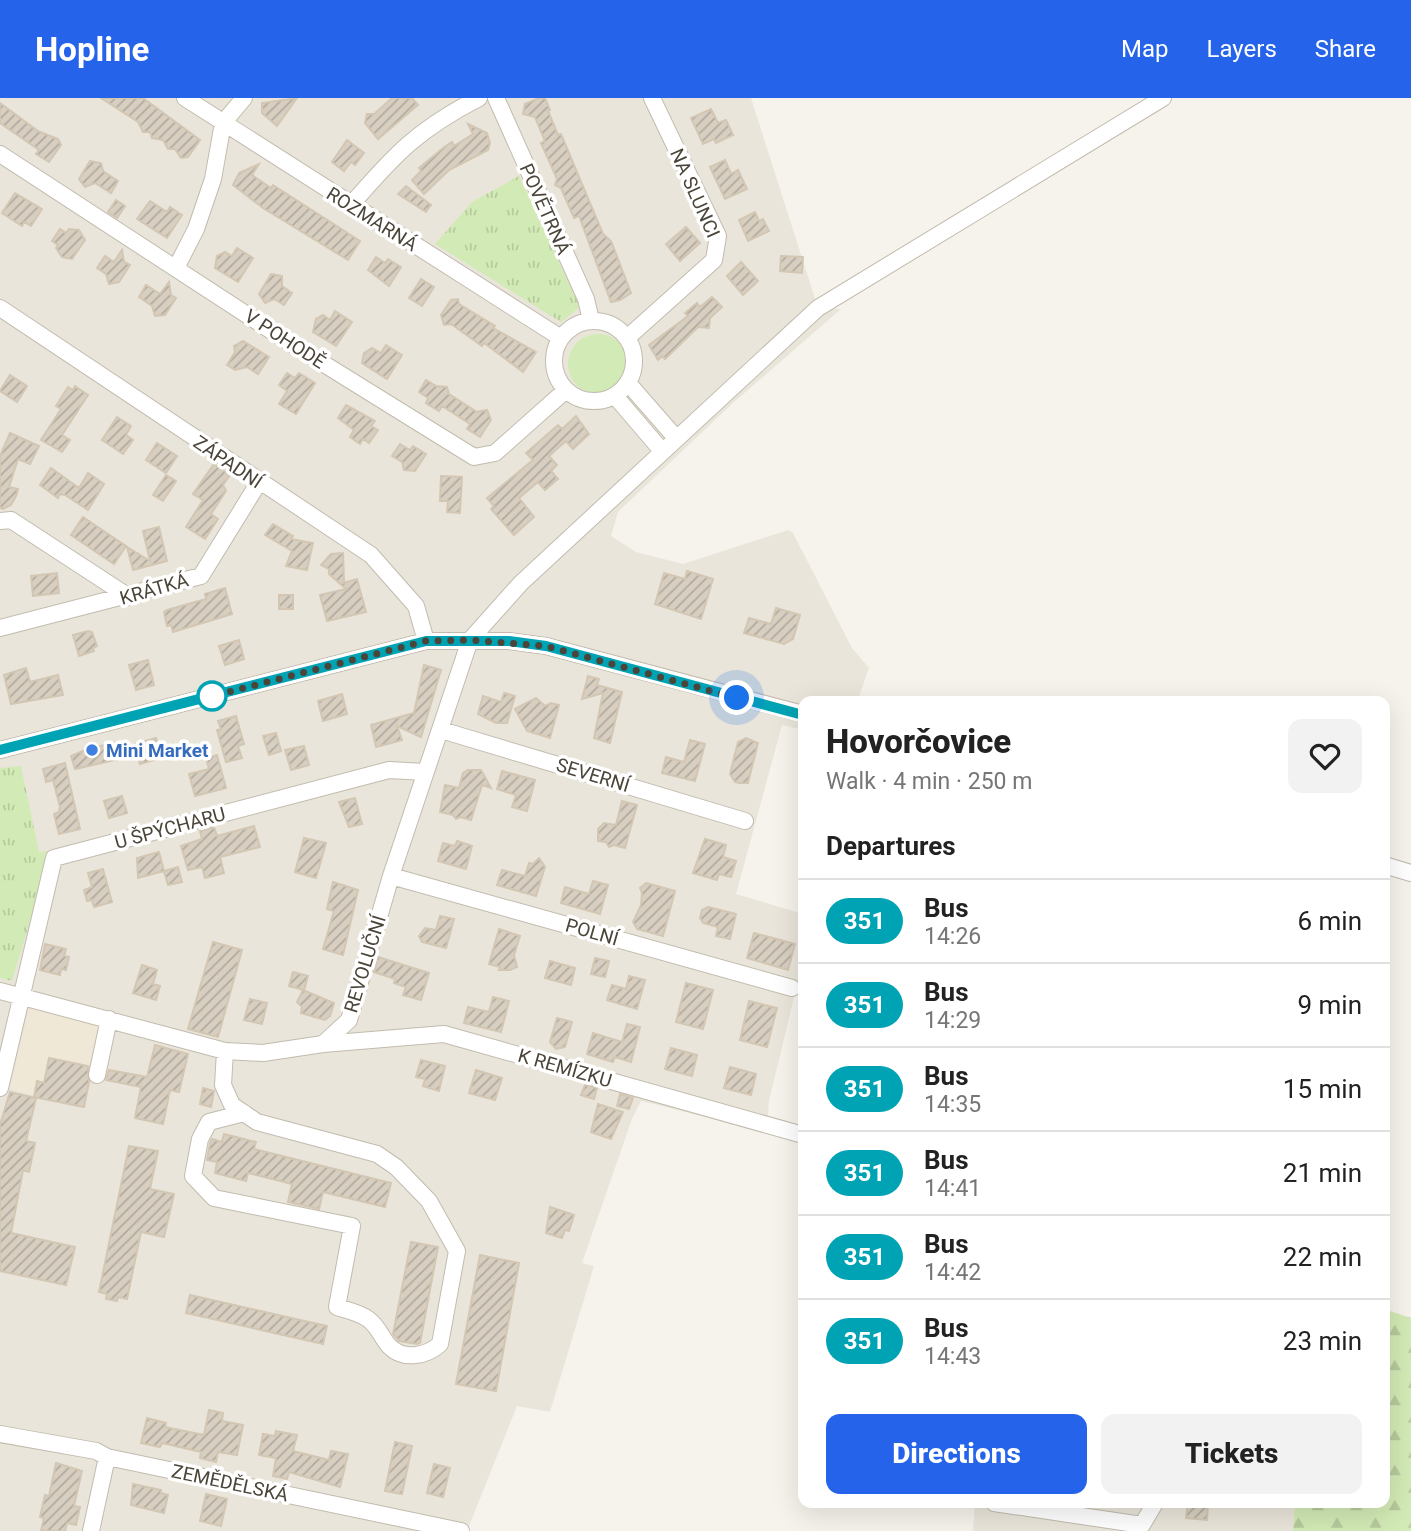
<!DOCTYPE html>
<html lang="en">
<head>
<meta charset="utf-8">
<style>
  body { margin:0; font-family:Roboto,sans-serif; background:#f2f2f2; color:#222; height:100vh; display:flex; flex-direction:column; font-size:26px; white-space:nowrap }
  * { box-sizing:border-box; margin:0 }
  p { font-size:23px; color:#767676 }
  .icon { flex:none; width:38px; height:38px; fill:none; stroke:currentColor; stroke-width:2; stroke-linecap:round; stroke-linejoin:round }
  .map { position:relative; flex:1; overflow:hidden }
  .drawer { position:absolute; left:798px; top:598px; width:592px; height:812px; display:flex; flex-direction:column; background:#fff; border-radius:14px; box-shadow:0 7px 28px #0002 }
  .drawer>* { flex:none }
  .badge { padding:0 14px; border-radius:23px; font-size:24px; line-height:46px }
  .you { position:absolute; width:35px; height:35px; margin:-18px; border:5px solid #fff; border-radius:50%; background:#1a73e8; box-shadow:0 0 0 10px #1a73e833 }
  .map>.badge { position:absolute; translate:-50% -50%; box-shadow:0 0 0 4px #fff }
  h2 { padding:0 28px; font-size:26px; line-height:63px }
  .round { display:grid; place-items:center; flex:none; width:74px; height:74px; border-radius:14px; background:#f2f2f2 }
  .summary { display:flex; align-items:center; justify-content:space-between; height:119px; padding:0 28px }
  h1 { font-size:33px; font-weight:800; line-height:52px }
  .cta { display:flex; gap:14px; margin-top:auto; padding:14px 28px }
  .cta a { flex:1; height:80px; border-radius:14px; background:#2563eb; color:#fff; font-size:28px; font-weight:800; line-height:80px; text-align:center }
  .cta a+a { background:#f2f2f2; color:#222 }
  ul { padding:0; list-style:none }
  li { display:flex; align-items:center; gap:21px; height:84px; padding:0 28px; border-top:2px solid #e0e0e0 }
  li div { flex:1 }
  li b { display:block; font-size:26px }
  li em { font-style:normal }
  li .badge { min-width:77px; font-weight:700; text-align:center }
  header { display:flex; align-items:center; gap:42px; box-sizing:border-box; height:98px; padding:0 35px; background:#2563eb; color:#fff }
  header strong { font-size:33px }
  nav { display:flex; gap:38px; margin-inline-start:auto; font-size:24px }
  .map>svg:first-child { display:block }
  .residential { fill:#eae5da }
  .education { fill:#efe8d6 }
  .grass { fill:#d2eab5 }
  .forest { fill:url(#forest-firs) }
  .park { fill:url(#park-tufts) }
  .building { fill:url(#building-hatch); stroke:#d3c7b4; stroke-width:2 }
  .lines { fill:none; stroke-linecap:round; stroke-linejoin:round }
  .minor-casing { stroke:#c2bbae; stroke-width:18 }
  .minor { stroke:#fff; stroke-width:16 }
  .line-casing { stroke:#fff; stroke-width:16 }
  .line { stroke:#00a3b4; stroke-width:10 }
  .walk { stroke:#4b4439; stroke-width:7; stroke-dasharray:0 12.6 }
  .stop-dot { fill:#fff; stroke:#00a3b4; stroke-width:3.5 }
  .shop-dot { fill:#3f7fe0; stroke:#fff; stroke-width:2.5 }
  .labels { text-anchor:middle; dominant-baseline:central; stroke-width:7; stroke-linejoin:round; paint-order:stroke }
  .street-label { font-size:19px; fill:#4b4439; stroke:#fff }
  .shop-label { font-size:19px; font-weight:bold; fill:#366cbe; stroke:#fff; text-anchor:start }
</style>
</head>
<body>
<header>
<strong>Hopline</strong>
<nav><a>Map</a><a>Layers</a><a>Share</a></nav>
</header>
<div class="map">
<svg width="1411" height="1433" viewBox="0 0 1411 1433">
  <defs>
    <pattern id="forest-firs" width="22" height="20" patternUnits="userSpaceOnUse" patternTransform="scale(1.75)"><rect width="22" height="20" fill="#d2eab5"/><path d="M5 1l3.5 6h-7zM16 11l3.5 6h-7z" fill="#b6ca9c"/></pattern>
    <pattern id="park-tufts" width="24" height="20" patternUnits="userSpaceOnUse" patternTransform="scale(1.75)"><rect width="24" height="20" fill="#d2eab5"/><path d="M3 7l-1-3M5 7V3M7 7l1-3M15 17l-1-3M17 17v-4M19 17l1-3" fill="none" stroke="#b6ca9c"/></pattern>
    <pattern id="building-hatch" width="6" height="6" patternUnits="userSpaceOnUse" patternTransform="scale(1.75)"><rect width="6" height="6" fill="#d8cfc1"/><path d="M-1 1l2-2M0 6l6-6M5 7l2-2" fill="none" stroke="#b1aa9e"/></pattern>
  </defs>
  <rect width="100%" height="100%" fill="#f6f3ec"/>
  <!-- residential -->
  <path class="residential" d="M0 0H751L818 210 841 211 734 304 618 414 611 438 636 454 683 466 788 432 793 435 852 550 869 570 857 604H803V632L782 627 736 796 803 816V862L769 1003 767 1034 641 1003 632 1021 582 1165 594 1168 550 1314 517 1308 467 1433H0Z
    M975 1405H1295L1293 1433H973Z"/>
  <!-- education -->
  <path class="education" d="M30 908 103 925 84 1009 10 991Z"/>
  <!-- grass -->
  <path class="grass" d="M568 266a30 30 0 1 1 60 0a30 30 0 1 1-60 0Z"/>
  <!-- forest -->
  <path class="forest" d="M1384 1211 1411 1220V1433H1293L1295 1405H1384Z"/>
  <!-- park -->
  <path class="park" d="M519 78 580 209 561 224 435 146 472 104Z
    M21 668 39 754 51 753 12 883 0 880V670Z"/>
  <!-- building -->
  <path class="building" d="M101 0H143L200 42 188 59 181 60 175 51H168L163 42 152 40 150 34H143L138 24Z
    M297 0 277 28 262 15V5Z
    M392 0H412L418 7 378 41 365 25 367 16H374Z
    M539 0H545L550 12 548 13 558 37 561 36 603 136 611 143 631 195 620 202 611 204 579 118 574 120 561 90 555 87 557 81 541 45 545 43 535 19 523 16 525 6Z
    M0 5 38 33 58 41 61 47 49 64 36 56 39 52 0 25Z
    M711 11 718 25 726 22 733 37 716 45 714 41 703 46 691 20Z
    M468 26 487 35 490 45 488 52 449 72 424 96 412 82 421 73 419 70 443 50 452 44 454 48 473 36Z
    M347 42 364 55 355 67 351 64 344 73 332 64Z
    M725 62 731 76 738 72 747 91 725 101 710 69Z
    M90 63 101 65 103 73 118 83 111 95 95 85 85 89 79 81Z
    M259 66 252 77 271 90 273 87 360 143 348 162 263 110 233 87 239 75Z
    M406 88 431 107 426 114 398 96Z
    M15 95 42 111 31 128 24 124 22 128 2 115Z
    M116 102 125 108 117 120 108 114Z
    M150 103 167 114 170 109 182 117 167 140 137 121Z
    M755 114 759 123 763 121 769 133 748 143 739 122Z
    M686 129 700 145 680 163 666 146Z
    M60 131 66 135 69 131 79 132 85 142 72 161 62 159 56 150 58 147 52 143Z
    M237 150 253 160 238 184 215 170 217 158 225 154 232 158Z
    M122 152 124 164 130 167 119 184 109 186 106 176 97 170 105 158 114 164Z
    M781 158 803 159 802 175 780 173Z
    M376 159 385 165 388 161 401 169 389 188 368 172Z
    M741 164 758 183 743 197 727 178Z
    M271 176 282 178V188L292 195 284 207 274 201 265 205 259 196Z
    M421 181 434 189 422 208 409 200Z
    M169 184 171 197 176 200 165 217 155 218 152 208 139 199 146 187 160 196Z
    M712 199 722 209 710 220 709 230 698 229 665 261 662 258 658 262 649 247 688 218 685 215 697 205 700 209Z
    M458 201 459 206 495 228 493 230 536 254 523 274 484 245 482 248 451 226 444 227 441 217 451 202Z
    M335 213 352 224 336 248 313 234 316 221 323 217 330 222Z
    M243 243 269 259 258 276 247 269 235 272 227 267 235 254 234 248Z
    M386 247 402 257 387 281 362 265 364 255 372 250 381 255Z
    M287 275 295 280 299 275 315 285 296 316 279 306 287 293 279 287Z
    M10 277 27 288 17 304 0 293Z
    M426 282 436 288 447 289 449 296 477 314 487 312 491 322 480 339 467 331 470 326 442 308 439 313 426 305 428 300 419 294Z
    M75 288 88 297 62 337 70 342 62 354 41 342 61 311 56 308 68 289 73 292Z
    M346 307 375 323 371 328 378 332 369 345 363 341 360 346 350 339 354 332 338 320Z
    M576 318 589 336 573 351 566 343 549 358 557 367 551 373 558 381 545 392 538 384 519 400 534 419 514 437 491 411 494 408 487 400 533 362 526 355 558 327 562 331Z
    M117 319 131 328 126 337 133 342 123 356 102 342Z
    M10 335 39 348 30 366 18 361 9 389 18 391 16 398 11 407 3 411 0 410V358Z
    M157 345 177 358 166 375 146 362Z
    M400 346 410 352 413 348 426 356 415 373 404 372 402 364 392 358Z
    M214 366 230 377 223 387 226 393 211 416 218 421 205 441 186 429 203 402 193 396Z
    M51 370 79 390 88 375 104 386 88 412 65 397 60 396 58 400 40 387Z
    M166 377 176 383 163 403 153 397Z
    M441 378 462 379 460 415 447 414 448 403H440Z
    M83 419 126 448 114 466 71 437Z
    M273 426 293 438 291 441 313 445 307 472 286 468 292 453 265 437Z
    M159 429 167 463 133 472 127 449 150 463 143 433Z
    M343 455 344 485 357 481 366 514 327 523 320 497 346 491 329 476V471L321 467 331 456Z
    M687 473 713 481 701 521 655 506 664 475 685 481Z
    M57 475 59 495 33 498 31 478Z
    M225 490 232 516 173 534 171 527 167 528 164 514 167 512 206 501 205 496Z
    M279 497H293V511H279Z
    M776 510 800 517 793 541 784 546 744 535 749 520 771 526Z
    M88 533 92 534 97 548 93 550 94 553 79 558 73 537Z
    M239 542 244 561 225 567 219 548Z
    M148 562 154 587 136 592 129 567Z
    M424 567 441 572 421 639 397 628 402 642 376 649 371 627 414 615Z
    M26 570 30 584 58 577 63 597 11 606 4 577Z
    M588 578 599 581 597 587 622 594 610 645 594 640 603 595 582 601Z
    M504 595 515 598 507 625H496L478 616 483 598 501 604Z
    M342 596 347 616 323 623 318 603Z
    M536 600 545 608 551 605 559 607 550 640 527 633 515 611Z
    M236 618 244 646 238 648 242 660 226 664 217 632 221 631 218 623Z
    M276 635 281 653 269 657 263 638Z
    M156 640 161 660 140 666 137 657 75 671 71 658 85 652 116 644 117 651Z
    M746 640 758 645 748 685H740L735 684 730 676 738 644Z
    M690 642 705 646 695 683 662 675 666 659 684 664Z
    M304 648 309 667 291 672 285 652Z
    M217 657 226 690 195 698 189 676 209 671 206 660Z
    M65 665 80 731 59 736 54 716 59 714 60 709 53 682 46 684 43 671Z
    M468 672H481L491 690 482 687 471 722 460 719 456 721 453 717 440 714 445 687 459 690 463 675Z
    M502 673 535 682 527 713 512 709 516 697 497 691Z
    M122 698 127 715 109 720 104 703Z
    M355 700 362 726 349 729 339 704Z
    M622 703 637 707 625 750 614 747 609 749 606 744 598 743V731L604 725 616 727Z
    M254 728 260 749 220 759 224 775 205 780 202 769 188 772 181 748 202 741 200 733 214 729 217 738Z
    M304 740 326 745 316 780 295 774Z
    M705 741 726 747 723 759 736 763 731 779 719 776 717 782 693 775Z
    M457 743 472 748 466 771 438 763 443 745 455 748Z
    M159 754 164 773 138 780 137 760Z
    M539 760 545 769 536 798 497 787 502 772 525 778 529 765 533 766Z
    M178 769 182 784 168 787 164 773Z
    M103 771 112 804 94 809 92 802 87 803 84 792 92 789 88 775Z
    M593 783 608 787 600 816 561 805 565 789 589 796Z
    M333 784 358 792 343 857 323 851 334 813 327 811Z
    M646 785 675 793 663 838 637 831 633 824 641 807 642 795 640 790Z
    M708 809 736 816 730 841 716 838 718 829 703 825 700 820 702 812Z
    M440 818 454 821 446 850 422 844 419 838 425 830 436 832Z
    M499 831 520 838 514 857 517 869 510 872H499L500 869 489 866Z
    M754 835 795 846 788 872 747 860Z
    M213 844 242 852 218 939 188 931Z
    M45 846 66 851 64 858 69 859 66 872 61 871 60 877 40 872Z
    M378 859 429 875 421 902 403 897 406 889 394 885 395 881 374 874Z
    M595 860 609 863 605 879 591 876Z
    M550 863 575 870 571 887 545 880Z
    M142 867 157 872 153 886 160 888 156 902 133 895Z
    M293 874 308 878 304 892 289 888Z
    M629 878 645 882 637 911 607 902 612 887 626 891Z
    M686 885 713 892 703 931 676 924Z
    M303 892 334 905 330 918 325 922 301 915 302 909 297 904Z
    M493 899 509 903 501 934 464 925 468 909 489 914Z
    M250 901 267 905 262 926 244 922Z
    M749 903 777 910 767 949 740 942Z
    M557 920 572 924 565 949 556 951 550 944Z
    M627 926 640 929 631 964 615 959 613 964 587 956 593 935 622 944Z
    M155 947 188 956 179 994 170 992 163 1026 135 1020 141 989 106 982 109 972 147 979Z
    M671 950 697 957 692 978 665 971Z
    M49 960 88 968 89 984 84 1009 34 999 37 983 44 985Z
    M421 962 445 968 439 993 423 988 425 981 416 979Z
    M730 969 756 976 751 997 724 990Z
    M476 972 502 980 495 1002 469 995Z
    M585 987 597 990 594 1001 581 997Z
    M203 990 214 993 211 1009 200 1006Z
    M10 994 36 1000 26 1043 35 1045 29 1074 23 1072 11 1135 75 1149 66 1187 0 1173V1027Z
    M620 996 633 1000 629 1011 617 1008Z
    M598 1006 623 1014 611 1041 591 1034Z
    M224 1036 256 1044 254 1051 391 1085 385 1109 323 1094 319 1111 288 1104 292 1086 248 1075 246 1083 215 1075 217 1064 207 1062 210 1045 212 1041 222 1044Z
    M129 1048 158 1053 150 1091 174 1096 164 1139 141 1134 127 1201 118 1199 117 1203 106 1201 107 1196 99 1194Z
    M550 1109 574 1117 569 1133 565 1132 562 1140 546 1135Z
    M411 1144 438 1149 420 1245 417 1246 399 1243 393 1236Z
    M480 1157 519 1165 496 1293 456 1286Z
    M190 1197 327 1228 323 1246 186 1215Z
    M209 1312 223 1315 222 1323 243 1327 237 1357 218 1354 216 1364 200 1360 201 1354 162 1345 160 1349 141 1345 147 1320 166 1325 165 1329 204 1337Z
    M276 1333 297 1337 293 1353 329 1362 331 1353 348 1356 340 1389 289 1374 287 1381 273 1378 276 1360 259 1357 263 1336 275 1338Z
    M395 1344 412 1348 402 1396 385 1393Z
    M56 1365 82 1373 74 1408 80 1409 76 1427 67 1425 65 1433H41L44 1420 40 1419 45 1397 49 1398Z
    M434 1366 450 1370 443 1399 427 1395Z
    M133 1386 161 1392V1395L168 1397 164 1415 131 1407Z
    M206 1396 227 1401 221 1428 200 1423Z
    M1188 1405H1208L1207 1422 1186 1420Z"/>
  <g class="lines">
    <defs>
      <path id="minor" d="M185 0 561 240
        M496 0 586 201 591 222
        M0 56 287 243 474 359 495 355 566 292
        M350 108C394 57 418 31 479 0
        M176 170 196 131 213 81 223 25 244 0
        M0 210 371 457 416 508 426 543
        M554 263a40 40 0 1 1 80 0a40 40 0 1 1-80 0Z
        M627 240 714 162 718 138 652 0
        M628 285 676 340
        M615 298 662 353
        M0 423 11 422 129 499
        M0 530 201 478 259 384
        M441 632 745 723
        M0 652 426 543H509L546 548 803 616
        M1384 767 1411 775
        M391 778 792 890
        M0 893 225 953 263 955 323 946 444 936 803 1037
        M323 946 349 922 391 778 470 542 521 485 818 210 1163 0
        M225 953 223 987 232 1007 257 1024 377 1056 396 1069 429 1103 457 1153 440 1246C427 1258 403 1263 389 1248 381 1239 379 1229 368 1221 360 1215 347 1212 337 1209L352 1128 214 1100 193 1078 200 1041 209 1024 244 1015
        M97 977 109 921
        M0 990 54 760 389 672 425 674
        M0 1336 96 1353 107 1359 461 1433
        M994 1405 1142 1427 1155 1405
        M91 1433 107 1359"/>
    </defs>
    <!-- minor casing -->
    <use href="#minor" class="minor-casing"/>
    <!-- minor -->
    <use href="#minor" class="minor"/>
  </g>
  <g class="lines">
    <defs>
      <path id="line" d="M0 652 426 543H509L546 548 803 617"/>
    </defs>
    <!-- line casing -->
    <use href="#line" class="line-casing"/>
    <!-- line -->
    <use href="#line" class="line"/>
    <!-- walk -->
    <path class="walk" d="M212 598 209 599 426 543 470 542 546 548 737 600"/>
  </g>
  <!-- markers -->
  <circle class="stop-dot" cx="212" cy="598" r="14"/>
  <circle class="shop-dot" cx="92" cy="652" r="7"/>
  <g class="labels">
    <!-- street labels -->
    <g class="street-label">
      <text transform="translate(695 95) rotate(66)">NA SLUNCI</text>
      <text transform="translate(545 111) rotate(66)">POVĚTRNÁ</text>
      <text transform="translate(372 121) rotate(32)">ROZMARNÁ</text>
      <text transform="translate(285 241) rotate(33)">V POHODĚ</text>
      <text transform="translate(228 364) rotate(34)">ZÁPADNÍ</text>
      <text transform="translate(154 491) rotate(-16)">KRÁTKÁ</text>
      <text transform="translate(593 677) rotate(17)">SEVERNÍ</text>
      <text transform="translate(170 730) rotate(-15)">U ŠPÝCHARU</text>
      <text transform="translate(592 834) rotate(16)">POLNÍ</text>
      <text transform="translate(365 866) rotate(-73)">REVOLUČNÍ</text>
      <text transform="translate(565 970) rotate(16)">K REMÍZKU</text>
      <text transform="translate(230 1385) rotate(12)">ZEMĚDĚLSKÁ</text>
    </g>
    <!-- shop labels -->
    <g class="shop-label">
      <text x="106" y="652">Mini Market</text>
    </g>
  </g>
</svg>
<div class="you" style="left:737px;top:600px"></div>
<section class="drawer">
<div class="summary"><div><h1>Hovorčovice</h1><p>Walk · 4 min · 250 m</p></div><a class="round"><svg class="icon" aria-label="heart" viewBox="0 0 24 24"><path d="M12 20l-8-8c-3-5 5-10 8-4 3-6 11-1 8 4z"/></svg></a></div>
<h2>Departures</h2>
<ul>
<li><span class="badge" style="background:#00a3b4;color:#fff">351</span><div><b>Bus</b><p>14:26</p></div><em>6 min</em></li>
<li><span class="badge" style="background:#00a3b4;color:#fff">351</span><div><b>Bus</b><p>14:29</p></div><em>9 min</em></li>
<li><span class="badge" style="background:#00a3b4;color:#fff">351</span><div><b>Bus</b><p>14:35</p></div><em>15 min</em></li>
<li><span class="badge" style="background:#00a3b4;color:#fff">351</span><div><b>Bus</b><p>14:41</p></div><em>21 min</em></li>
<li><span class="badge" style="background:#00a3b4;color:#fff">351</span><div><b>Bus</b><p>14:42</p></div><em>22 min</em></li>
<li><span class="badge" style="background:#00a3b4;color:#fff">351</span><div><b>Bus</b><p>14:43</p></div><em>23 min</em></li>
</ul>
<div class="cta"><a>Directions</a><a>Tickets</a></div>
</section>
</div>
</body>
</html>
